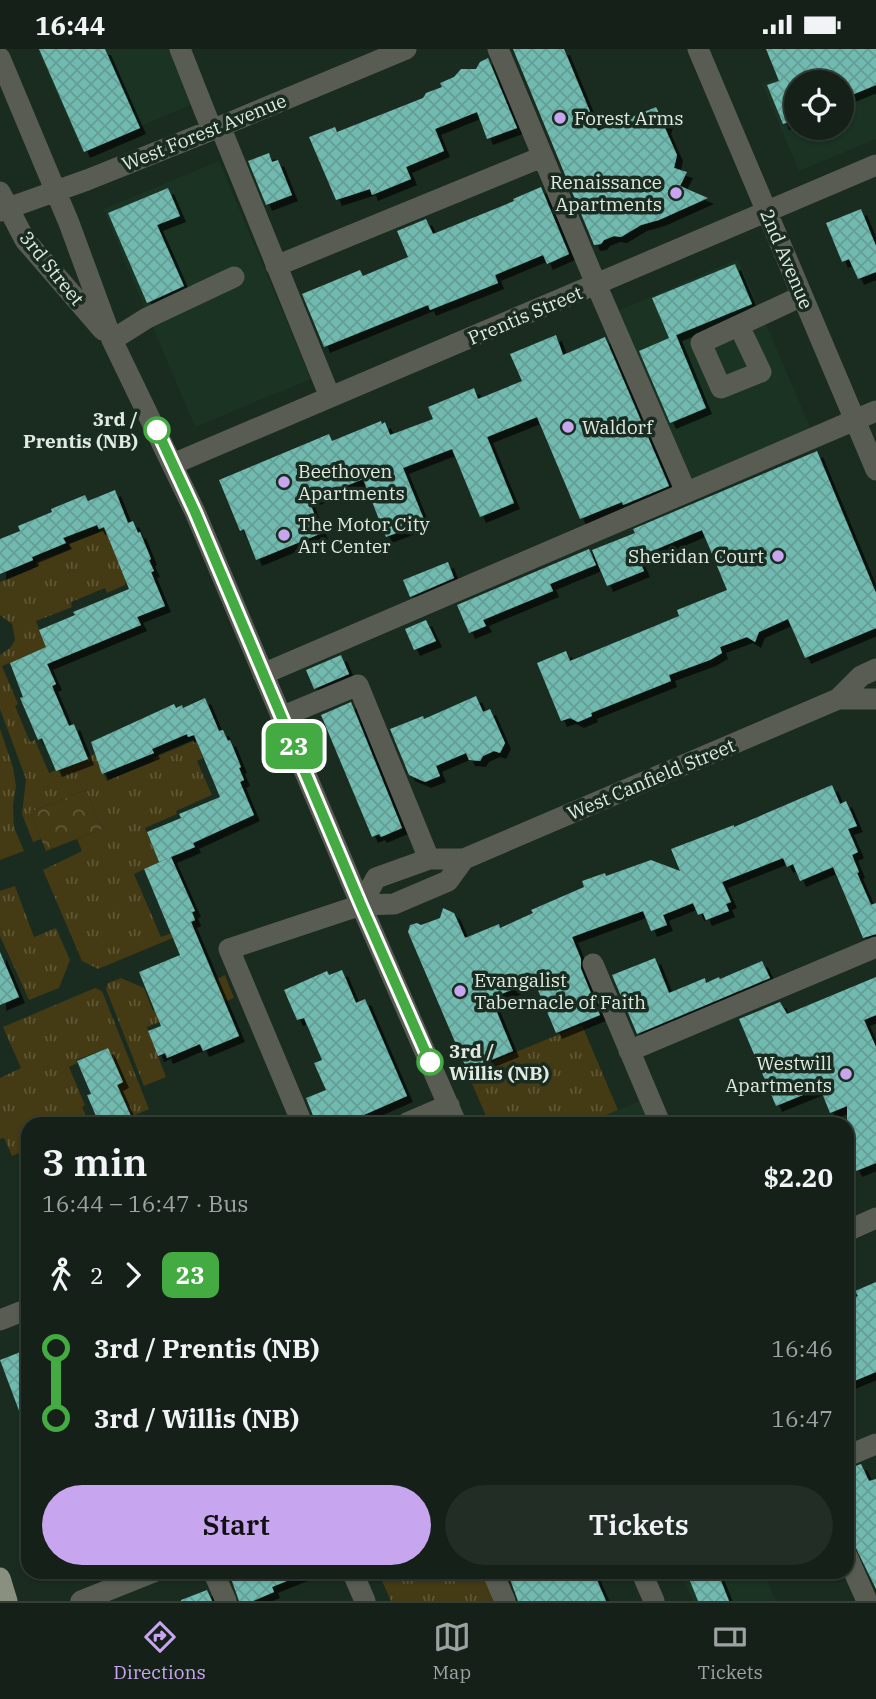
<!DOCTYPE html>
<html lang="en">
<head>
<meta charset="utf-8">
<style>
  body { margin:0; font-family:"IBM Plex Serif",serif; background:#212d25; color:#f1f3f6; height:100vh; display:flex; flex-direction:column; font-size:26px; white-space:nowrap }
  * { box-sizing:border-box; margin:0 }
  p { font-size:23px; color:#9da3a2 }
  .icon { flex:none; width:38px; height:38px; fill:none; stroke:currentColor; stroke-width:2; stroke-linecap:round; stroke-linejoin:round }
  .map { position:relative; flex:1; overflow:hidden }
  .panel { position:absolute; left:21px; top:1068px; width:833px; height:462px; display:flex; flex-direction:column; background:#142018; border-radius:21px; box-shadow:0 2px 5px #0004,0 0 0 2px #333e37 }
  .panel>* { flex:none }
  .badge { padding:0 14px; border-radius:10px; font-size:24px; line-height:46px }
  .fabs { position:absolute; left:784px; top:21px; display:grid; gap:14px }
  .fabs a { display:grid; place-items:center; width:70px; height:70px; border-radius:50%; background:#142018; box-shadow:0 2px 5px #0004,0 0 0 2px #333e37; font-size:35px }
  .map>.badge { position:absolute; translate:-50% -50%; box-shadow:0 0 0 4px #fff }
  .legs { display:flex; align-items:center; gap:10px; height:77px; padding:0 21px; font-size:23px }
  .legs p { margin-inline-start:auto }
  .headline { display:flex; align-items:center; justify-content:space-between; height:119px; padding:0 21px }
  h1 { font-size:38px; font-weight:600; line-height:52px }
  .primary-button { display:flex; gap:14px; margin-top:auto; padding:14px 21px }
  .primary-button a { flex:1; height:80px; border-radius:42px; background:#c8a6ef; color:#111; font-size:28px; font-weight:600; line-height:80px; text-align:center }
  .primary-button a+a { background:#212d25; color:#f1f3f6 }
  ul { padding:0 21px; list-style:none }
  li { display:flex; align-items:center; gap:24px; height:70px; font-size:26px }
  li i { display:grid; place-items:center; width:10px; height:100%; margin:0 9px; background:currentColor }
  li i::after { content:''; width:18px; height:18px; margin:-9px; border:5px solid; border-radius:50%; background:#142018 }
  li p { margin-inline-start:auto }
  li:first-child i { background:linear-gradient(#0000 50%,currentColor 0) }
  li:last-child i { background:linear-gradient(currentColor 50%,#0000 0) }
  .status { display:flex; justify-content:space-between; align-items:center; height:49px; padding:0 35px; background:#142018; direction:ltr }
  .status svg { height:19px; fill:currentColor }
  .menu { display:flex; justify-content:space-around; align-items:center; height:98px; border-top:2px solid #333e37; background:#142018; font-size:19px; color:#9da3a2 }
  .menu a { display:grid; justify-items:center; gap:4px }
  .menu .active { color:#c8a6ef }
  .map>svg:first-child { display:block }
  .built { fill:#1a3323; fill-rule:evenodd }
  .grass { fill:url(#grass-tufts) }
  .park { fill:url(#park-crowns) }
  .building { fill:url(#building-cross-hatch); filter:url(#shadow) }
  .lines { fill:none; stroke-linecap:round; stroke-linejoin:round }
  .minor { stroke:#585c53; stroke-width:21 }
  .major { stroke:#89907f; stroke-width:21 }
  .line-1-casing { stroke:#fff; stroke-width:16 }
  .line-1 { stroke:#44aa42; stroke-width:10 }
  .poi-dot { fill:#c8a6ef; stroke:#1a2b20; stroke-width:2.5 }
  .stop-1-dot { fill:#fff; stroke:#44aa42; stroke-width:3.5 }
  .labels { text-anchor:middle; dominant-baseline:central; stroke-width:7; stroke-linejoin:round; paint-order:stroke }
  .poi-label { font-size:19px; fill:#dfeae3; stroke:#1a2b20; text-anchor:start }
  .street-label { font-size:19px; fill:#dfeae3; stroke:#1a2b20 }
  .stop-label { font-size:19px; font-weight:bold; fill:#dfeae3; stroke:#1a2b20; text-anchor:end }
</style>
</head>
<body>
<div class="status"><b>16:44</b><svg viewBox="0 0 49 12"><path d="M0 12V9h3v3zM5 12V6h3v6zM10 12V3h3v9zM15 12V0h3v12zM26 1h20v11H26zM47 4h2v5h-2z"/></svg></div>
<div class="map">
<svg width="876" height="1552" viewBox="0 0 876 1552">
  <defs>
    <pattern id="grass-tufts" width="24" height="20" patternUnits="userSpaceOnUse" patternTransform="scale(1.75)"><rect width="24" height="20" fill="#443a14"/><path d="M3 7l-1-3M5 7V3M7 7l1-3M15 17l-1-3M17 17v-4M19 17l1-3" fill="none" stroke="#5f5736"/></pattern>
    <pattern id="park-crowns" width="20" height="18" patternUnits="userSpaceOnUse" patternTransform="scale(1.75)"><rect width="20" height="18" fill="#443a14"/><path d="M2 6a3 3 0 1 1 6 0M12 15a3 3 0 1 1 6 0" fill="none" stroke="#5f5736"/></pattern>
    <pattern id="building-cross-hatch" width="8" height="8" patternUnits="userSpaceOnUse" patternTransform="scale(1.75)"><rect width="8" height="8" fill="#70bab0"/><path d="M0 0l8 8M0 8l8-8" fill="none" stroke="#659d95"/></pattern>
    <filter id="shadow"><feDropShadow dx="6" dy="6" stdDeviation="0" flood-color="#0009"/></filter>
  </defs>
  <rect width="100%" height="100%" fill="#1a2b20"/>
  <!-- built -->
  <path class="built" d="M37 0H172L195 54 82 102Z
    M847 0H876V90L799 122 762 35ZM796 33H842V79H796Z
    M219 112 311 330 195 378 103 160Z
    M738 210 811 380 688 433 615 263Z
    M643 1051 652 1074H587Z
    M680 1523H763L776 1552H693Z"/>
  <!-- grass -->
  <path class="grass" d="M106 477 126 532 125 536 107 544 105 539 71 553 72 558 36 572 46 598 2 617 18 655 15 657 30 693 35 691 49 724 95 705 107 732 154 712 153 709 196 691 203 709 197 712 212 746 176 762 177 765 145 779 159 813 134 825 161 888 189 877 192 881 98 920 82 912 43 821 82 802 77 790 102 780 86 741 30 763 41 790 33 793 22 765 26 730 0 660V606L10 599 15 591 12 575 0 566V533L37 518 36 513 70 500 69 495 99 483V480Z
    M0 680 13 718 16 737 13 756 14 778 24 802 0 811Z
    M15 837 34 888 56 879 70 911 59 939 29 951 0 887V842Z
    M225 926 234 949 188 967 186 963 147 978 166 1028 144 1037 106 940 108 934 121 929 144 939 153 962 219 936 217 930Z
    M95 939 102 942 149 1060 131 1068 117 1036 108 999 76 1011 77 1014 69 1018 85 1056 82 1058 89 1074H28V1100L12 1107 4 1089 0 1090V1029L21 1019 3 978Z
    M582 976 618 1061 587 1074H489L467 1023Z
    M378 1523H484L497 1552H391Z"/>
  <!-- park -->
  <path class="park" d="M86 741 102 780 46 802 30 763Z"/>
  <!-- building -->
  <path class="building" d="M39 0H105L140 79 84 103Z
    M513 0H564L598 82 656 58 659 64 669 68 665 79 677 106 674 119 687 123 680 137 708 149 659 171 641 176 621 188 614 187 604 191 601 195 594 196Z
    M766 0H876V36L842 50V33H796V71L783 75 767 36 779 32Z
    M488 9 517 79 487 90 477 63 435 80 444 102 406 118 411 130 372 146 370 140 336 151 309 88 335 78 337 83 423 49 426 44 442 38 440 34 454 28 461 20H476L480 13Z
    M269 104 272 113 278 111 292 146 266 156 248 112Z
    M541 138 569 205 547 215 543 206 495 226 498 234 430 261 428 256 324 298 302 245 360 221 363 227 408 208 397 182 426 170 433 185 514 152 513 150Z
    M168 139 180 167 157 176 184 237 147 254 108 164Z
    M861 160 876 197V223L858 230 849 210 842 213 826 174Z
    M735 215 752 255 669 289 652 249Z
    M556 286 563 306 605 288 669 437 623 456 622 453 580 470 537 368 487 388 514 454 480 468 452 400 403 419 425 473 386 488 363 430 309 452 322 484 256 511 244 480 240 482 219 431 329 385 332 392 381 372 382 375 385 373 390 386 433 370 428 358 474 339 478 350 522 332 510 305Z
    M676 286 706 359 670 374 639 302Z
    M817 402 876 544V579L805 609 788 570 759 583 755 593 747 588 720 598 722 604 710 611 669 626 671 632 591 664 592 667 578 673 570 669 561 672 537 614 566 602 570 612 679 567 677 561 727 541 702 481 638 508 644 522 607 537 592 501 635 484 633 480Z
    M115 441 128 474 133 472 138 484 140 483 151 510 149 511 154 522 151 523 165 557 137 568 141 576 47 615 56 635 52 637 69 677 74 675 88 710 56 722 42 689 38 691 20 649 23 648 10 614 46 598 39 581 75 566 73 563 129 540 104 478 99 480 97 476 63 489 66 494 32 508 33 511 0 525V490L20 482 18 477 52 463 51 460 85 446 88 452Z
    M589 500 596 516 550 535 553 542 483 571 486 577 469 584 457 556Z
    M448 513 454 529 410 548 403 531Z
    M426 571 436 592 414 601 405 580Z
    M341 606 349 625 314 640 306 621Z
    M476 647 483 663 490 660 505 694 500 704 494 702 483 707 480 712 469 711 466 704 436 717 440 727 425 733 409 726 390 680 423 667 424 670Z
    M205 649 219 682 223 681 228 692 230 691 241 718 239 719 244 731 240 733 254 766 193 794 195 798 159 813 147 783 181 769 179 765 220 748 194 686 188 688 187 685 152 700 154 704 102 725 91 693 174 655 176 659 182 656 183 659Z
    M351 653 402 779 381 788 379 785 372 788 321 666Z
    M832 736 840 755 846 752 857 777 848 780 858 803 852 806 859 823 857 824 871 856 876 854V885L863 889 833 818 800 832 793 815 787 818 783 809 722 833 731 853 726 855 729 862 706 871 703 864 698 866 693 854 663 866 667 876 651 882 643 862 572 888 581 910V920L600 966 556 984 534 932 491 949 513 1002 467 1021 408 883 410 876 417 874 421 876 440 869 443 859 454 864 465 889 499 875 500 879 533 864 531 861 584 838 582 832 605 824 606 827 651 811 680 822 671 800 734 776V778Z
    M171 808 195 862 192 863 195 871 191 873 239 987 203 1002 200 995 167 1009 165 1004 158 1007 148 982 161 977 139 923 180 906 144 820Z
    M0 903 19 948 0 956Z
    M655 909 669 944 705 929 706 934 719 928 720 930 762 912 770 929 637 985 612 926Z
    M342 921 356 954 365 950 407 1047 350 1072 349 1069 335 1074H316L306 1049 326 1041 314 1014 322 1011 304 969 297 971 284 941 327 922 329 926Z
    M876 928V966L864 971 876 998V1114L856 1122 847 1101V1057L830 1064 820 1039 776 1057 739 970 780 953 787 965Z
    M108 999 123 1033 117 1036 134 1074H99L87 1046 91 1045 77 1012Z
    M876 1233V1323L847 1335V1252L858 1247 855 1242Z
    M28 1300V1383H27L0 1311Z
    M861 1415 869 1432 876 1430V1540L847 1481V1420Z
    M241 1522H309V1523L272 1538 274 1543 253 1552H239L230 1527Z
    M507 1522H593L606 1552H518Z
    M686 1522H717L729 1552H698Z
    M207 1541 212 1552H181V1551Z"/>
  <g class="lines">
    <!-- minor -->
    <path class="minor" d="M180 0 212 81
      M498 0 596 235 686 443
      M698 0 876 421
      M0 9 69 174 112 291 195 463 361 856 456 1074
      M220 77 330 348
      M0 143 25 191 103 281
      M0 162 87 131 212 81 406 0
      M276 217 542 108
      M739 277 761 323 721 339 701 294 802 247
      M112 291 147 269 234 228
      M173 415 876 116
      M263 625 876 362
      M838 650H876
      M281 668 358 636 429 810
      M361 856 376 829 429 810H464L838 650 861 627 876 620
      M593 915 660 1074
      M629 1002 876 898
      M302 1074 229 900 361 856 394 855 448 832 464 810
      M407 1074 449 1056
      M847 1182 876 1169
      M0 1271 28 1260
      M847 1407 876 1395
      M847 1507 867 1552
      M213 1522 226 1552
      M352 1522 365 1552
      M492 1522 505 1552
      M641 1522 654 1552
      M81 1552 156 1522"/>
    <!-- major -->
    <path class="major" d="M0 1529 7 1552"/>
  </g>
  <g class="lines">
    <defs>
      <path id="line-1" d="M157 381 195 463 361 856 430 1013"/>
    </defs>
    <!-- line-1 casing -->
    <use href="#line-1" class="line-1-casing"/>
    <!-- line-1 -->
    <use href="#line-1" class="line-1"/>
  </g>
  <!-- markers -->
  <g class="poi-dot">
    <circle cx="560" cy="69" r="7"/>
    <circle cx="676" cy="144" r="7"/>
    <circle cx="568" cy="378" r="7"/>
    <circle cx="284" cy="433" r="7"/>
    <circle cx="284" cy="486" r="7"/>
    <circle cx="778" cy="507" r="7"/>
    <circle cx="460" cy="942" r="7"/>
    <circle cx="846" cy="1025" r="7"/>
  </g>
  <g class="stop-1-dot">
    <circle cx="157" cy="381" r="12"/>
    <circle cx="430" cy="1013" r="12"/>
  </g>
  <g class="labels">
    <!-- poi labels -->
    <g class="poi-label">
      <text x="574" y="69">Forest Arms</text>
      <text x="662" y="133" text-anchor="end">Renaissance<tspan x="662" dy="22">Apartments</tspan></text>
      <text x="582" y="378">Waldorf</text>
      <text x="298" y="422">Beethoven<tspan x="298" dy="22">Apartments</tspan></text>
      <text x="298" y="475">The Motor City<tspan x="298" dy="22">Art Center</tspan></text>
      <text x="764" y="507" text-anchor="end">Sheridan Court</text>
      <text x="474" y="931">Evangalist<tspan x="474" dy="22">Tabernacle of Faith</tspan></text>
      <text x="832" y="1014" text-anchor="end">Westwill<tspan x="832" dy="22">Apartments</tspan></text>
    </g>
    <!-- street labels -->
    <g class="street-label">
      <text transform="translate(204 83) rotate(-22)">West Forest Avenue</text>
      <text transform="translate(787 210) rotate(67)">2nd Avenue</text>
      <text transform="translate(52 219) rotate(51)">3rd Street</text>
      <text transform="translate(525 266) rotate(-23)">Prentis Street</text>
      <text transform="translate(651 730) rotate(-23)">West Canfield Street</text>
    </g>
    <!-- stop labels -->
    <g class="stop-label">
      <text x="138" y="370">3rd /<tspan x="138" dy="22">Prentis (NB)</tspan></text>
      <text x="449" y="1002" text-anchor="start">3rd /<tspan x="449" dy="22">Willis (NB)</tspan></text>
    </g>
  </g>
</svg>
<div class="fabs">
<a><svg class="icon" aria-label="locate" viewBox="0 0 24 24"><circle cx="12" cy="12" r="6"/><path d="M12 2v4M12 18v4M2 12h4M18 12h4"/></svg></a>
</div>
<b class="badge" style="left:294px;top:697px;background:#44aa42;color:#fff">23</b>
<section class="panel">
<div class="headline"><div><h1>3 min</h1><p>16:44 – 16:47 · Bus</p></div><b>$2.20</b></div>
<div class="legs"><svg class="icon" aria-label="walk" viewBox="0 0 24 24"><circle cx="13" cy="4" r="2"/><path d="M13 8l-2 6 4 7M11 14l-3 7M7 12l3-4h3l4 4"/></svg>2<svg class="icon" aria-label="forward" viewBox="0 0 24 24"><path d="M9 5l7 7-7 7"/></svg><b class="badge" style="background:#44aa42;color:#fff">23</b></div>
<ul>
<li><i style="color:#44aa42"></i><b>3rd / Prentis (NB)</b><p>16:46</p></li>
<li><i style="color:#44aa42"></i><b>3rd / Willis (NB)</b><p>16:47</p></li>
</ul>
<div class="primary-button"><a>Start</a><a>Tickets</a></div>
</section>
</div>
<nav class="menu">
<a class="active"><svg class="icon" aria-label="directions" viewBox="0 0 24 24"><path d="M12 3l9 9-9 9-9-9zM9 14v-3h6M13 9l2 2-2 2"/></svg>Directions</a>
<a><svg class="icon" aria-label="map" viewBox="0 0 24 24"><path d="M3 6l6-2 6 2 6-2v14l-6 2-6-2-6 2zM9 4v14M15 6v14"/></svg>Map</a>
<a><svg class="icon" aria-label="tickets" viewBox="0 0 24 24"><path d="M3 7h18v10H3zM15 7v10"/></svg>Tickets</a>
</nav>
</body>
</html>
